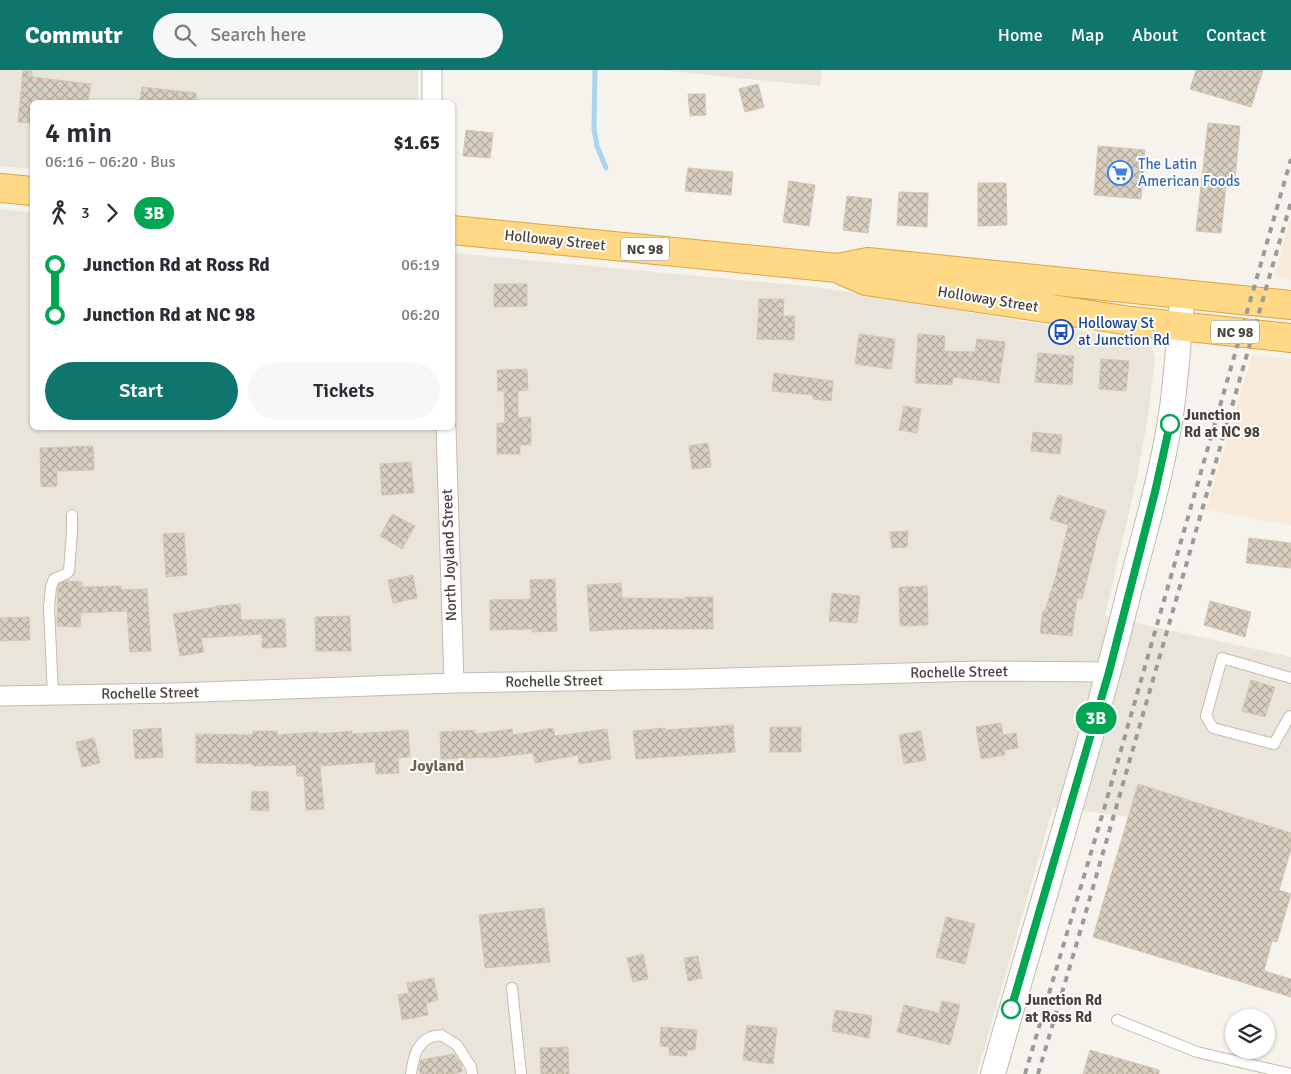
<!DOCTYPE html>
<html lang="en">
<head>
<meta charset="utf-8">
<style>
  body { margin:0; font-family:Signika,sans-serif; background:#f7f7f7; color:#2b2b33; height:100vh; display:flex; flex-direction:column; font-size:19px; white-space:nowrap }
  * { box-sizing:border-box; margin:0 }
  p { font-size:16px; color:#7c7c81 }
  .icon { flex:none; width:28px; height:28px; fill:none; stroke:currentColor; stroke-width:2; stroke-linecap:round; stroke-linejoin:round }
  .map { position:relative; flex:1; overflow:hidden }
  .panel { position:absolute; left:30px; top:30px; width:425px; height:330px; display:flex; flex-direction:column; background:#fff; border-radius:8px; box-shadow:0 1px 4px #0004 }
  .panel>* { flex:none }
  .badge { padding:0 10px; border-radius:16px; font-size:18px; line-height:32px }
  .fabs { position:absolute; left:1225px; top:939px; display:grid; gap:10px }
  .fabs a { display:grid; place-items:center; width:50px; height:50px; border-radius:50%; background:#fff; box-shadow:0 1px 4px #0004; font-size:25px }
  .map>.badge { position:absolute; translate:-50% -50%; box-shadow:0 0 0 2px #fff }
  .legs { display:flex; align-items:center; gap:8px; height:55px; padding:0 15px; font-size:16px }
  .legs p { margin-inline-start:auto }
  .headline { display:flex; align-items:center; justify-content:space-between; height:85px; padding:0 15px }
  h1 { font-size:28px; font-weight:600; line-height:38px }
  .action { display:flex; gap:10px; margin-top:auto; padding:10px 15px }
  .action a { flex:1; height:58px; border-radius:30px; background:#0f766e; color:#fff; font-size:20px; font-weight:600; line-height:58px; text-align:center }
  .action a+a { background:#f7f7f7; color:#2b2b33 }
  ul { padding:0 15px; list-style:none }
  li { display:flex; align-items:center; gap:18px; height:50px; font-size:19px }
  li i { display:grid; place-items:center; width:8px; height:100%; margin:0 6px; background:currentColor }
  li i::after { content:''; width:12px; height:12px; margin:-6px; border:4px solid; border-radius:50%; background:#fff }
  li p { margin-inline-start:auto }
  li:first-child i { background:linear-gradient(#0000 50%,currentColor 0) }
  li:last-child i { background:linear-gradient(currentColor 50%,#0000 0) }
  header { display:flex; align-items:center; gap:30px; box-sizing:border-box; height:70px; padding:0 25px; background:#0f766e; color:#fff }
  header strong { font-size:24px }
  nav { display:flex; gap:28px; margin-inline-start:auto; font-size:18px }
  .search { width:350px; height:45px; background:#f7f7f7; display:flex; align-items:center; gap:12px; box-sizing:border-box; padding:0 18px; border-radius:28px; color:#7c7c81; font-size:19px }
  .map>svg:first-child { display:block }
  .residential { fill:#eae5da }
  .commercial { fill:#f7ead8 }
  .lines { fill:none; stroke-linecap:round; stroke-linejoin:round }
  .stream { stroke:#a9d4f2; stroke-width:5 }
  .building { fill:url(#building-cross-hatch); stroke:#d3c7b4 }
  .service-casing { stroke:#c2bbae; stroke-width:12 }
  .minor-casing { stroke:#c2bbae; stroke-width:21 }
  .tertiary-casing { stroke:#c2bbae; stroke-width:26 }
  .trunk-casing { stroke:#e0a43c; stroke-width:30 }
  .service { stroke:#fff; stroke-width:10 }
  .minor { stroke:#fff; stroke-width:19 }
  .tertiary { stroke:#fff; stroke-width:24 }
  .trunk { stroke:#ffd985; stroke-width:28 }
  .rail { stroke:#9a9a9a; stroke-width:4; stroke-dasharray:6 6; stroke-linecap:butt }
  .line-1-casing { stroke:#fff; stroke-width:11 }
  .line-1 { stroke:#00a651; stroke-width:8 }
  .stop-1-dot { fill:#fff; stroke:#00a651; stroke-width:2.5 }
  .labels { text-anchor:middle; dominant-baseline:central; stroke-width:4; stroke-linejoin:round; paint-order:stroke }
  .shield { fill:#fff; stroke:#817c74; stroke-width:1 }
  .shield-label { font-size:14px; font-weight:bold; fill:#4b4439 }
  .shop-label { font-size:15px; fill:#366cbe; stroke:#fff; text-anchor:start }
  .street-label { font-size:15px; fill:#4b4439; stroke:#fff }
  .transit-label { font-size:15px; fill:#164399; stroke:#fff; text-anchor:start }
  .stop-label { font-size:15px; font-weight:bold; fill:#4b4439; stroke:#fff; text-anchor:start }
  .neighbourhood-label { font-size:16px; font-weight:bold; fill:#6e6250; stroke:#fff }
</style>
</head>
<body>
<header>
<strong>Commutr</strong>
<div class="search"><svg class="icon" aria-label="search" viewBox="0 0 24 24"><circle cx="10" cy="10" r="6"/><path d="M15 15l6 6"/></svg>Search here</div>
<nav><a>Home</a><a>Map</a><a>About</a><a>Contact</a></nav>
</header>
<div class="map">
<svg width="1291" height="1004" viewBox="0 0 1291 1004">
  <defs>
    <pattern id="building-cross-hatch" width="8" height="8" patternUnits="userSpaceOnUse" patternTransform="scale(1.25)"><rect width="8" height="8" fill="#d8cfc1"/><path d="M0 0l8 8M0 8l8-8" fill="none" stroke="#b1aa9e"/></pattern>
  </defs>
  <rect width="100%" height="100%" fill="#f6f3ec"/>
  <!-- residential -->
  <path class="residential" d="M0 0H418V32H32V99L0 96Z
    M660 0H822L820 16Z
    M0 139 32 143V358H452L453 183 816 217 1144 271 1152 278 1155 288 1148 346 1137 407 1105 546 1291 587V768L1053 737 977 1004H0Z"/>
  <!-- commercial -->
  <path class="commercial" d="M1291 148V211L1274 205Z
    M1252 285 1291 289V455L1206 440Z"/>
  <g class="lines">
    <!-- stream -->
    <path class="stream" d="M595 0 594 59 597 76 606 98"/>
  </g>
  <!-- building -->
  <path class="building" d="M1196 0H1263L1251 37 1190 19Z
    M23 1H32V7L91 14 88 32H32V53L18 52Z
    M758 14 764 37 745 42 739 19Z
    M142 17 196 23V32H140Z
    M688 24H705L706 45 690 46Z
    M1208 53 1240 56 1235 109 1227 108 1221 163 1196 161Z
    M466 60 493 63 490 88 463 86Z
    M1098 76 1145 80 1141 129 1094 125Z
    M688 98 733 102 731 125 685 121Z
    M789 111 815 115 809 156 783 152Z
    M978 113H1006L1007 155 978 156Z
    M899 122 928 123 927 157 897 155Z
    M847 126 872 129 868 163 843 160Z
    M494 214H527V236L494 237Z
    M759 229H784L783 246H795L794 270 757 269Z
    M859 264 895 269 891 299 855 294Z
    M918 264 945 266 944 281 975 282 977 269 1005 272 999 313 953 307 952 315 915 313Z
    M1038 283 1074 286 1072 315 1035 312Z
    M1101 289 1129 291 1126 321 1099 319Z
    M527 299 528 320 518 321V348L531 347V375H520V384H497V353H505L504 321H498L497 300Z
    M774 303 833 311 831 331 813 329V325L772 321Z
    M904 336 921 339 917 363 899 360Z
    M1033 362 1062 365 1060 384 1031 381Z
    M708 373 711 397 692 399 689 376Z
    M93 376 94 400 57 401V416L41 417 40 378Z
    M411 392 414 423 382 425 380 394Z
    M1058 425 1106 441 1095 474H1096L1082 529 1077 528 1072 566 1040 563 1043 541H1045L1057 502 1068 455 1050 449Z
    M392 444 415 456 402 479 380 466Z
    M908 461 907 477 892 478 890 462Z
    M184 463 187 505 166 507 163 464Z
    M1249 468 1291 473V498L1246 493Z
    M413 505 417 528 393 533 388 510Z
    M555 509 557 561 532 562V559L490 560V530L531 529 530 510Z
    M66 511 82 512V517L121 516V520L147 519 151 581 130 582 127 541 81 543 80 557 57 556 58 519 59 514Z
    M621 513 622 528 685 529V527H713V559H630L590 561 587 515Z
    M927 516 928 555 900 556 899 517Z
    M832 523 860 526 857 553 829 551Z
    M1210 531 1251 542 1245 567 1204 555Z
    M240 534 241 550 285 549 286 577 262 578V564L201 568 204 582 180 586 173 544 216 537V536Z
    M350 546 351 581H316L315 547Z
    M29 547 30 570 0 571V548Z
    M1251 610 1275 617 1265 647 1242 641Z
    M1001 653 1003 665 1016 663 1018 678 1004 680 1005 685 981 689 976 657Z
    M733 655 735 682 636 689 633 661 665 658V660Z
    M770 657H801V682H770Z
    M161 658 163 687 135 689 133 660Z
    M553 658 555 666 607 659 611 689 579 694 578 685 535 693 533 683 490 688V687L441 689 440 662 475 660V664L512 659 513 665Z
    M408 660 410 687 398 688 399 703 376 704 375 692 320 696 324 739 306 740 304 706H297L296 695 253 696V694L196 693V664L253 665V661H277V665L318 662V664L352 661V664Z
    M921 661 926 690 904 694 899 665Z
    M94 668 100 693 82 697 76 672Z
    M1138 714 1291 763V779L1279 820 1291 824 1277 872 1272 871 1264 901 1291 909V927L1093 867Z
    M252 721 268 722 269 741 251 740Z
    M544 838 550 892 485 898 479 845Z
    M946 847 975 854 965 894 936 887Z
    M643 884 648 909 633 912 627 888Z
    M698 886 702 908 688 911 684 888Z
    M434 908 438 930 426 933 428 945 402 950 398 925 409 923 407 913Z
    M942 931 960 935 950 975 897 962 904 935 939 943Z
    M835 940 872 946 869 968 832 961Z
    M747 955 777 958 773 994 743 990Z
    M661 957 697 960 695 980H687V986L669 985V977L660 976Z
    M568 977 569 1004H541L540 978Z
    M1090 980 1159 1000V1004H1083Z
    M454 984 461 994 462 1002 449 1004H420L419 998 421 990Z"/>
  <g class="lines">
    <defs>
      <path id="service" d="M1291 608 1222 588 1206 646 1213 658 1274 674 1289 647 1291 646
        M53 625 49 538 51 517 54 509 66 504 69 501 72 461V445
        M512 918 521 1004
        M1117 950 1197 982 1291 1004
        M411 1004C413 991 415 975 429 968 432 966 437 966 441 965L457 975 471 997 472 1004"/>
      <path id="minor" d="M432 0V32
        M446 358 454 613
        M0 626 174 623 454 613 692 609 980 601 1109 602"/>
      <path id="tertiary" d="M993 1004C1038 845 1088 686 1128 526 1143 469 1159 414 1169 357 1177 313 1178 268 1183 224"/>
      <path id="trunk" d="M0 118 32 121
        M452 160 837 198 868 192 1291 235
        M843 201 866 211 1131 251 1291 268"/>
    </defs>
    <!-- service casing -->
    <use href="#service" class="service-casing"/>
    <!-- minor casing -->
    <use href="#minor" class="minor-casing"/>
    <!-- tertiary casing -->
    <use href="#tertiary" class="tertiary-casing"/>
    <!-- trunk casing -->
    <use href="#trunk" class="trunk-casing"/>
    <!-- service -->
    <use href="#service" class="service"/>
    <!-- minor -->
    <use href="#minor" class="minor"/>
    <!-- tertiary -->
    <use href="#tertiary" class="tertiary"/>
    <!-- trunk -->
    <use href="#trunk" class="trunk"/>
    <!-- rail -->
    <path class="rail" d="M1025 1004 1104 739 1291 89
      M1038 1004 1083 852 1291 132"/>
  </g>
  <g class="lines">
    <defs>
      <path id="line-1" d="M1011 939 1109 602 1155 422 1170 354"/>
    </defs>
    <!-- line-1 casing -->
    <use href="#line-1" class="line-1-casing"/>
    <!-- line-1 -->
    <use href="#line-1" class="line-1"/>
  </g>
  <!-- icons -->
  <defs>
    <symbol id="supermarket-ring" viewBox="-11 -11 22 22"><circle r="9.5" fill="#fff" stroke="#3f7fe0" stroke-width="1.5"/><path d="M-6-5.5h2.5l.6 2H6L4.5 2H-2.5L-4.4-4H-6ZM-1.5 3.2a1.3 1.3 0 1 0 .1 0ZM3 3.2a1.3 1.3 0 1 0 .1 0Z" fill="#3f7fe0"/></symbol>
    <symbol id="bus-ring" viewBox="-11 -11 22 22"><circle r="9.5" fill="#fff" stroke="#1a4fb4" stroke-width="1.5"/><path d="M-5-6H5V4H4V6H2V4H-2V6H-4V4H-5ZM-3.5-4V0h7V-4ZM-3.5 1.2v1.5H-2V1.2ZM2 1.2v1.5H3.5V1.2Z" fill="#1a4fb4"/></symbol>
  </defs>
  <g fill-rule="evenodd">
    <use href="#supermarket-ring" x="1106" y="89" width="28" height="28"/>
    <use href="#bus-ring" x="1047" y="248" width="28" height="28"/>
  </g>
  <!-- markers -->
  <g class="stop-1-dot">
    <circle cx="1170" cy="354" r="9"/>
    <circle cx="1011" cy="939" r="9"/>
  </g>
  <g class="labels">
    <!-- shield labels -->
    <g class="shield">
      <rect x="621" y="167.5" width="48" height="23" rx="4"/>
      <rect x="1211" y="250.5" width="48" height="23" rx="4"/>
    </g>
    <g class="shield-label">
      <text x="645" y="179">NC 98</text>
      <text x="1235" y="262">NC 98</text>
    </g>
    <!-- shop labels -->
    <g class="shop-label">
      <text x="1138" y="94">The Latin<tspan x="1138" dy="17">American Foods</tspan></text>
    </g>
    <!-- street labels -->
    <g class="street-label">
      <text transform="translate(555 170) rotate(6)">Holloway Street</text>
      <text transform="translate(988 229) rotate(9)">Holloway Street</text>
      <text transform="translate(449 485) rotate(-92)">North Joyland Street</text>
      <text transform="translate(959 602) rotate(-1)">Rochelle Street</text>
      <text transform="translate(554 611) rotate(-1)">Rochelle Street</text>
      <text transform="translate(150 623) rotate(-1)">Rochelle Street</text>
    </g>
    <!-- transit labels -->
    <g class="transit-label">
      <text x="1078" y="253">Holloway St<tspan x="1078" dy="17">at Junction Rd</tspan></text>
    </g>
    <!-- stop labels -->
    <g class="stop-label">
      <text x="1184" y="345">Junction<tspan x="1184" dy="17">Rd at NC 98</tspan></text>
      <text x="1025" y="930">Junction Rd<tspan x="1025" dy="17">at Ross Rd</tspan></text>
    </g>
    <!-- neighbourhood labels -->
    <g class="neighbourhood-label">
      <text x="437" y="696">Joyland</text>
    </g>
  </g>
</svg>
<div class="fabs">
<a><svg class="icon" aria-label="layers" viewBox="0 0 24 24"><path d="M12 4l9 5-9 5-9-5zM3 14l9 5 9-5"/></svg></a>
</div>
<b class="badge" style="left:1096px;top:648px;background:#00a651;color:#fff">3B</b>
<section class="panel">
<div class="headline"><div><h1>4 min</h1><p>06:16 – 06:20 · Bus</p></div><b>$1.65</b></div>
<div class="legs"><svg class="icon" aria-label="walk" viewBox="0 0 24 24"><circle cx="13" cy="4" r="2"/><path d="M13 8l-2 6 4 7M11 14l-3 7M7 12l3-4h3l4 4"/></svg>3<svg class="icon" aria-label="forward" viewBox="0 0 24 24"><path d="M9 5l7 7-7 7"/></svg><b class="badge" style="background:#00a651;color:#fff">3B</b></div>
<ul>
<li><i style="color:#00a651"></i><b>Junction Rd at Ross Rd</b><p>06:19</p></li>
<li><i style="color:#00a651"></i><b>Junction Rd at NC 98</b><p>06:20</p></li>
</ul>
<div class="action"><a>Start</a><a>Tickets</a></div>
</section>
</div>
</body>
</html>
